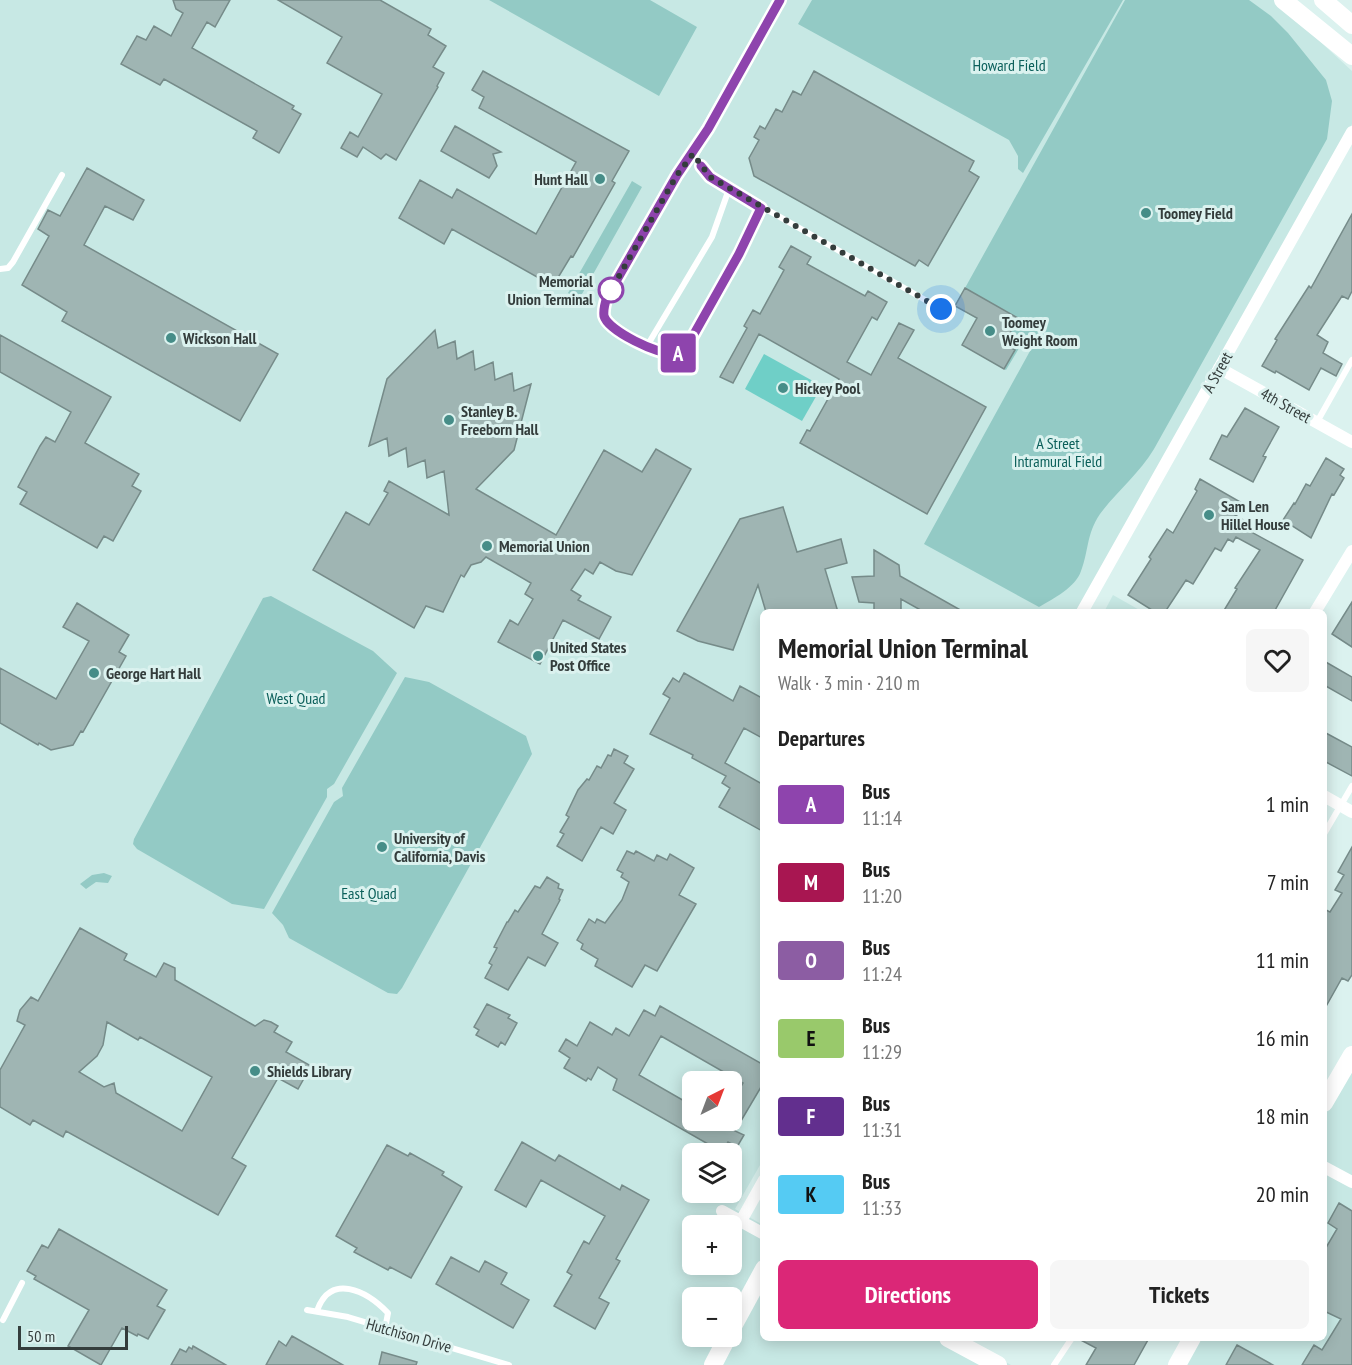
<!DOCTYPE html>
<html lang="en">
<head>
<meta charset="utf-8">
<style>
  body { margin:0; font-family:"PT Sans Narrow",sans-serif; background:#f6f6f6; color:#222; height:100vh; display:flex; flex-direction:column; font-size:22px; white-space:nowrap }
  * { box-sizing:border-box; margin:0 }
  p { font-size:20px; color:#767676 }
  .icon { flex:none; width:33px; height:33px; fill:none; stroke:currentColor; stroke-width:2; stroke-linecap:round; stroke-linejoin:round }
  .map { position:relative; flex:1; overflow:hidden }
  .side { position:absolute; left:760px; top:609px; width:567px; height:732px; display:flex; flex-direction:column; background:#fff; border-radius:9px; box-shadow:0 3px 15px #0003 }
  .side>* { flex:none }
  .badge { padding:0 12px; border-radius:4px; font-size:21px; line-height:39px }
  .needle { width:39px; rotate:42deg }
  .tools { position:absolute; left:682px; top:1071px; display:grid; gap:12px }
  .tools a { display:grid; place-items:center; width:60px; height:60px; border-radius:9px; background:#fff; box-shadow:0 3px 15px #0003; font-size:30px }
  .scale { position:absolute; left:18px; bottom:15px; width:110px; box-sizing:border-box; padding-left:6px; border:3px solid #343d3c; border-top:0; font-size:16px; line-height:21px; white-space:nowrap; color:#343d3c; -webkit-text-stroke:4px #dbf2ef; paint-order:stroke }
  .you { position:absolute; width:30px; height:30px; margin:-15px; border:4px solid #fff; border-radius:50%; background:#1a73e8; box-shadow:0 0 0 9px #1a73e833 }
  .map>.badge { position:absolute; translate:-50% -50%; box-shadow:0 0 0 3px #fff }
  h2 { padding:0 18px; font-size:22px; line-height:54px }
  .round { display:grid; place-items:center; flex:none; width:63px; height:63px; border-radius:9px; background:#f6f6f6 }
  .headline { display:flex; align-items:center; justify-content:space-between; height:102px; padding:0 18px }
  h1 { font-size:28px; font-weight:700; line-height:45px }
  .action { display:flex; gap:12px; margin-top:auto; padding:12px 18px }
  .action a { flex:1; height:69px; border-radius:9px; background:#db2777; color:#fff; font-size:24px; font-weight:700; line-height:69px; text-align:center }
  .action a+a { background:#f6f6f6; color:#222 }
  ul { padding:0; list-style:none }
  li { display:flex; align-items:center; gap:18px; height:78px; padding:0 18px }
  li div { flex:1 }
  li b { display:block; font-size:22px }
  li em { font-style:normal }
  li .badge { min-width:66px; font-weight:700; text-align:center }
  .map>svg:first-child { display:block }
  .built { fill:#c7e8e4; fill-rule:evenodd }
  .green { fill:#93cac5 }
  .water { fill:#6fcfc7 }
  .building { fill:#9fb5b3; stroke:#768b89; stroke-width:1.5; fill-rule:evenodd }
  .lines { fill:none; stroke-linecap:round; stroke-linejoin:round }
  .lane { stroke:#fff; stroke-width:6 }
  .street { stroke:#fff; stroke-width:12 }
  .secondary { stroke:#fff; stroke-width:18 }
  .line-casing { stroke:#fff; stroke-width:14 }
  .line { stroke:#8e44ad; stroke-width:9 }
  .walk { stroke:#343d3c; stroke-width:6; stroke-dasharray:0 10.8 }
  .poi-dot { fill:#468d88; stroke:#dbf2ef; stroke-width:2 }
  .stop-dot { fill:#fff; stroke:#8e44ad; stroke-width:3 }
  .labels { text-anchor:middle; dominant-baseline:central; stroke-width:6; stroke-linejoin:round; paint-order:stroke }
  .park-label { font-size:16px; fill:#0c605b; stroke:#dbf2ef }
  .poi-label { font-size:16px; font-weight:bold; fill:#343d3c; stroke:#dbf2ef; text-anchor:start }
  .stop-label { font-size:16px; font-weight:bold; fill:#343d3c; stroke:#dbf2ef; text-anchor:end }
  .street-label { font-size:16px; fill:#343d3c; stroke:#dbf2ef }
</style>
</head>
<body>
<div class="map">
<svg width="1352" height="1365" viewBox="0 0 1352 1365">
  <rect width="100%" height="100%" fill="#dbf2ef"/>
  <!-- built -->
  <path class="built" d="M0 0H1275L1352 71V124L1079 612H764V1158L735 1209 763 1225 764 1338H963L1011 1365H0ZM693 1082H732V1120H693ZM693 1154H732V1192H693ZM693 1226H732V1264H693ZM693 1298H732V1336H693Z
    M1113 595 1143 612H1104Z
    M1352 1057V1365H1179L1194 1338H1324L1325 1106Z"/>
  <!-- green -->
  <path class="green" d="M489 0H650L697 27 659 96Z
    M812 0H1123L1023 173 1018 169V156L1009 140 798 24Z
    M1125 0H1249L1271 16 1288 33 1326 80 1332 101 1327 139 1154 449C1139 474 1117 491 1100 514 1086 535 1089 550 1081 571 1076 587 1053 599 1039 607L924 544 1030 351 1021 345 1006 370 962 345 977 319 955 306Z
    M632 181 642 187 582 294 576 298 568 293Z
    M271 596 373 651 397 673 334 784 327 789V797L264 909 232 904 137 849 133 844 134 839 263 598Z
    M405 677 429 682 526 736 532 754 402 988 397 994 388 993 289 938 283 925 272 913 334 802 343 796 342 788Z
    M104 873 112 876 108 883 96 882 86 889 80 884 92 875Z"/>
  <!-- water -->
  <path class="water" d="M764 354 822 386 802 421 745 389Z"/>
  <!-- building -->
  <path class="building" d="M173 0H230L215 27 207 22 192 48 294 106 292 109 301 114 279 153 253 138 257 131 164 79 160 85 121 64 137 36 146 40 154 26 171 36 183 13 176 9Z
    M278 0H380L431 29 428 35 446 46 433 67 444 73 437 86 438 87 396 160 386 154 381 159 363 147 357 157 341 148 350 132 358 137 382 94 327 63 342 37Z
    M483 71 629 151 612 181 615 183 573 257 571 256 553 286 452 229 444 244 399 218 420 180 452 198 457 189 536 234 576 162 479 108 484 97 472 90Z
    M814 71 974 161 969 171 979 177 928 266 919 260 915 266 754 176 749 158 759 140 754 137 760 126 765 129 776 109 782 112 793 91 801 95Z
    M455 126 501 152 493 154 497 166 489 178 441 151Z
    M87 168 144 200 133 220 105 206 84 245 278 354 240 421 62 321 67 312 22 285 49 236 38 229 48 210 60 216Z
    M1352 214V291L1348 299 1342 296 1317 335 1328 342 1323 353 1342 364 1336 376 1321 368 1309 390 1276 371 1275 373 1262 366 1277 340 1275 339 1309 286 1311 288Z
    M791 246 811 257 807 264 865 296 868 291 887 302 877 320 872 317 847 362 871 375 899 323 914 330 898 358 986 407 927 514 800 443 807 430 810 431 839 379 759 334 733 383 720 377 747 328 744 326 753 310 760 314 784 270 779 267Z
    M965 288 1018 318 1004 344 1015 350 1004 369 962 345 977 318 955 306Z
    M435 330 438 348 455 341 457 359 473 351 475 370 493 362 495 380 512 373 514 391 531 384 514 450 476 489 556 535 604 450 642 472 656 449 691 469 632 575 616 571 600 562 593 574 585 569 571 590 581 596 578 600 611 617 599 639 563 620 540 664 498 642 510 620 518 625 533 599 525 594 531 583 486 557 481 562 471 565 464 577 461 575 443 612 426 606 414 628 313 570 346 512 369 525 388 493 384 491 389 481 449 515 444 471 427 478 425 460 408 467 406 448 389 456 387 438 369 446 387 379Z
    M0 335 111 397 85 443 139 474 132 486 141 491 113 541 104 536 97 548 20 504 27 492 18 487 40 446 46 437 55 442 71 412 0 372Z
    M1245 408 1279 427 1263 456 1266 457 1253 482 1210 459 1222 435 1227 437Z
    M1326 458 1344 469 1340 475 1344 478 1334 495 1332 494 1311 538 1283 520 1294 503 1295 504 1306 484 1310 486Z
    M1200 479 1242 503 1235 515 1245 521 1242 527 1303 560 1274 612H1223L1237 589 1235 588 1260 550 1236 537 1233 542 1228 539 1221 551 1215 548 1193 584 1186 580 1165 612H1155L1128 595 1151 559 1149 557 1167 529 1173 533 1197 491 1195 489Z
    M783 507 797 552 841 539 847 563 825 569 838 612H766L758 585 733 650 698 641 677 631 740 519Z
    M874 550 899 565 900 576 964 612H924L901 599V612H874V603L859 602 852 577 874 576Z
    M1352 602V647L1332 634Z
    M77 603 129 635 119 652 126 656 83 732 81 731 73 745 51 750 39 743 38 745 0 723V668L56 699 89 641 63 627Z
    M1324 661 1352 677V701L1324 685Z
    M684 673 733 701 740 686 764 699V739L744 728 725 763 764 785V832L719 807 730 788 722 783 726 776 692 758 693 755 650 734 670 698 663 694 673 678 679 682Z
    M1324 732 1352 747V776L1324 761Z
    M614 749 628 756 624 763 634 769 614 803 626 810 613 834 601 827 582 861 557 846 564 834 560 832 569 817 566 815 578 790 587 779 589 780 597 766 601 768 608 755 611 756Z
    M1352 847V975L1348 981 1342 978 1324 1010V909L1330 912 1342 893 1335 890 1344 875 1338 872Z
    M627 851 634 854 636 851 654 861 657 855 667 860 670 854 694 868 679 895 696 904 657 971 645 965 632 987 595 966 598 959 581 949 583 944 577 940 589 919 595 923 597 919 605 923 622 900 629 882 621 877 623 873 617 870Z
    M547 877 559 884 558 888 563 890 559 899 560 900 542 934 558 943 545 966 528 957 508 990 485 978 492 965 489 963 497 948 494 947 507 922H508L515 910 518 912 535 886 540 888Z
    M80 928 127 954 124 960 156 977 164 963 175 968V980L255 1026 264 1020 271 1022 278 1026 274 1032 292 1042 286 1052 311 1066 298 1089 278 1078 232 1158 246 1166 218 1215 66 1131 63 1137 33 1120 30 1125 0 1107V1070L25 1025 17 1021 20 1010 31 997 38 1001ZM107 1022 138 1040 140 1037 212 1077 182 1131 116 1093 114 1083 104 1087 79 1072 97 1056 103 1045Z
    M487 1004 510 1015 508 1018 517 1023 505 1045 501 1042 498 1047 476 1035 479 1030 474 1027Z
    M660 1006 764 1065V1082L735 1131 744 1135 737 1147 728 1142 722 1152 613 1090 617 1079 598 1067 591 1080 588 1078 586 1081 564 1068 570 1058 559 1051 566 1039 577 1046 590 1022 612 1035 616 1028 629 1036 644 1010 655 1016ZM661 1036 743 1083 732 1102V1120H693V1106L639 1075Z
    M522 1142 555 1161 559 1155 620 1190 622 1185 649 1200 616 1259 620 1261 599 1298 609 1303 595 1329 554 1306 572 1275 567 1272 584 1241 589 1244 605 1216 541 1180 526 1207 495 1190Z
    M387 1145 408 1156 410 1153 444 1172 442 1175 462 1187 411 1278 390 1267 388 1270 354 1252 357 1248 336 1236Z
    M1339 1203 1352 1211V1365H1302L1314 1345 1322 1350 1341 1319 1324 1311V1251L1337 1229 1328 1223Z
    M59 1229 167 1290 157 1306 165 1310 148 1339 138 1334 137 1336 122 1328 101 1365 68 1346 89 1310 34 1279 36 1276 27 1271 42 1245 48 1248Z
    M451 1257 479 1272 485 1261 507 1273 501 1284 529 1300 513 1328 436 1284Z
    M292 1336 343 1365H266L279 1341 286 1346Z
    M1077 1338H1149L1134 1365H1086L1096 1348Z
    M1237 1345 1273 1365H1226Z
    M193 1346 226 1365H171L180 1349 186 1352 189 1347 192 1349Z
    M382 1352 417 1362 416 1365H379Z"/>
  <g class="lines">
    <!-- lane -->
    <path class="lane" d="M761 208C750 229 694 346 679 352 665 358 635 341 623 334 606 324 601 315 607 297L677 175 693 154 710 177 941 309
      M0 269 8 268 13 262 62 175
      M647 346 712 237 729 189
      M1317 422 1352 360
      M1324 834 1352 786
      M307 1310 348 1317 509 1365
      M317 1311C330 1272 367 1291 388 1313L385 1329
      M3 1320 22 1283
      M1054 1365 1072 1338"/>
    <!-- street -->
    <path class="street" d="M693 154 780 0
      M1219 368 1352 442
      M1082 612 1352 132
      M1315 612 1352 551
      M1324 796 1352 812
      M1324 1167 1352 1182
      M722 1211 764 1234
      M741 1221 764 1180"/>
    <!-- secondary -->
    <path class="secondary" d="M1283 0 1352 56
      M1323 0 1352 25
      M1324 1103 1352 1055
      M732 1328 764 1269
      M948 1338 998 1365
      M713 1365 728 1336
      M1177 1365 1192 1338"/>
  </g>
  <g class="lines">
    <defs>
      <path id="line" d="M701 166 710 177 761 208 739 254 689 343C685 348 681 353 674 354 659 355 608 331 604 316 603 309 605 303 607 297L677 175 708 129 780 0"/>
    </defs>
    <!-- line casing -->
    <use href="#line" class="line-casing"/>
    <!-- line -->
    <use href="#line" class="line"/>
    <!-- walk -->
    <path class="walk" d="M611 290 607 297 677 175 693 154 710 177 941 309"/>
  </g>
  <!-- markers -->
  <g class="poi-dot">
    <circle cx="600" cy="179" r="6"/>
    <circle cx="1146" cy="213" r="6"/>
    <circle cx="990" cy="331" r="6"/>
    <circle cx="171" cy="338" r="6"/>
    <circle cx="783" cy="388" r="6"/>
    <circle cx="449" cy="420" r="6"/>
    <circle cx="1209" cy="515" r="6"/>
    <circle cx="487" cy="546" r="6"/>
    <circle cx="538" cy="656" r="6"/>
    <circle cx="94" cy="673" r="6"/>
    <circle cx="382" cy="847" r="6"/>
    <circle cx="255" cy="1071" r="6"/>
  </g>
  <circle class="stop-dot" cx="611" cy="290" r="12"/>
  <g class="labels">
    <!-- park labels -->
    <g class="park-label">
      <text x="1009" y="65">Howard Field</text>
      <text x="1058" y="443">A Street<tspan x="1058" dy="18">Intramural Field</tspan></text>
      <text x="296" y="698">West Quad</text>
      <text x="369" y="893">East Quad</text>
    </g>
    <!-- poi labels -->
    <g class="poi-label">
      <text x="588" y="179" text-anchor="end">Hunt Hall</text>
      <text x="1158" y="213">Toomey Field</text>
      <text x="1002" y="322">Toomey<tspan x="1002" dy="18">Weight Room</tspan></text>
      <text x="183" y="338">Wickson Hall</text>
      <text x="795" y="388">Hickey Pool</text>
      <text x="461" y="411">Stanley B.<tspan x="461" dy="18">Freeborn Hall</tspan></text>
      <text x="1221" y="506">Sam Len<tspan x="1221" dy="18">Hillel House</tspan></text>
      <text x="499" y="546">Memorial Union</text>
      <text x="550" y="647">United States<tspan x="550" dy="18">Post Office</tspan></text>
      <text x="106" y="673">George Hart Hall</text>
      <text x="394" y="838">University of<tspan x="394" dy="18">California, Davis</tspan></text>
      <text x="267" y="1071">Shields Library</text>
    </g>
    <!-- stop labels -->
    <g class="stop-label">
      <text x="593" y="281">Memorial<tspan x="593" dy="18">Union Terminal</tspan></text>
    </g>
    <!-- street labels -->
    <g class="street-label">
      <text transform="translate(1217 372) rotate(-61)">A Street</text>
      <text transform="translate(1286 405) rotate(29)">4th Street</text>
      <text transform="translate(409 1335) rotate(16)">Hutchison Drive</text>
    </g>
  </g>
</svg>
<div class="tools">
<a><svg class="needle" viewBox="-14 -14 28 28"><path d="M0-13l5 13h-10z" fill="#e53935"/><path d="M0 13l5-13h-10z" fill="#767676"/></svg></a>
<a><svg class="icon" aria-label="layers" viewBox="0 0 24 24"><path d="M12 4l9 5-9 5-9-5zM3 14l9 5 9-5"/></svg></a>
<a>+</a>
<a>−</a>
</div>
<div class="scale">50 m</div>
<div class="you" style="left:941px;top:309px"></div>
<b class="badge" style="left:678px;top:353px;background:#8e44ad;color:#fff">A</b>
<section class="side">
<div class="headline"><div><h1>Memorial Union Terminal</h1><p>Walk · 3 min · 210 m</p></div><a class="round"><svg class="icon" aria-label="heart" viewBox="0 0 24 24"><path d="M12 20l-8-8c-3-5 5-10 8-4 3-6 11-1 8 4z"/></svg></a></div>
<h2>Departures</h2>
<ul>
<li><span class="badge" style="background:#8e44ad;color:#fff">A</span><div><b>Bus</b><p>11:14</p></div><em>1 min</em></li>
<li><span class="badge" style="background:#a81651;color:#fff">M</span><div><b>Bus</b><p>11:20</p></div><em>7 min</em></li>
<li><span class="badge" style="background:#8c5da3;color:#fff">O</span><div><b>Bus</b><p>11:24</p></div><em>11 min</em></li>
<li><span class="badge" style="background:#99c96b;color:#111">E</span><div><b>Bus</b><p>11:29</p></div><em>16 min</em></li>
<li><span class="badge" style="background:#622f8e;color:#fff">F</span><div><b>Bus</b><p>11:31</p></div><em>18 min</em></li>
<li><span class="badge" style="background:#55cbf3;color:#111">K</span><div><b>Bus</b><p>11:33</p></div><em>20 min</em></li>
</ul>
<div class="action"><a>Directions</a><a>Tickets</a></div>
</section>
</div>
</body>
</html>
